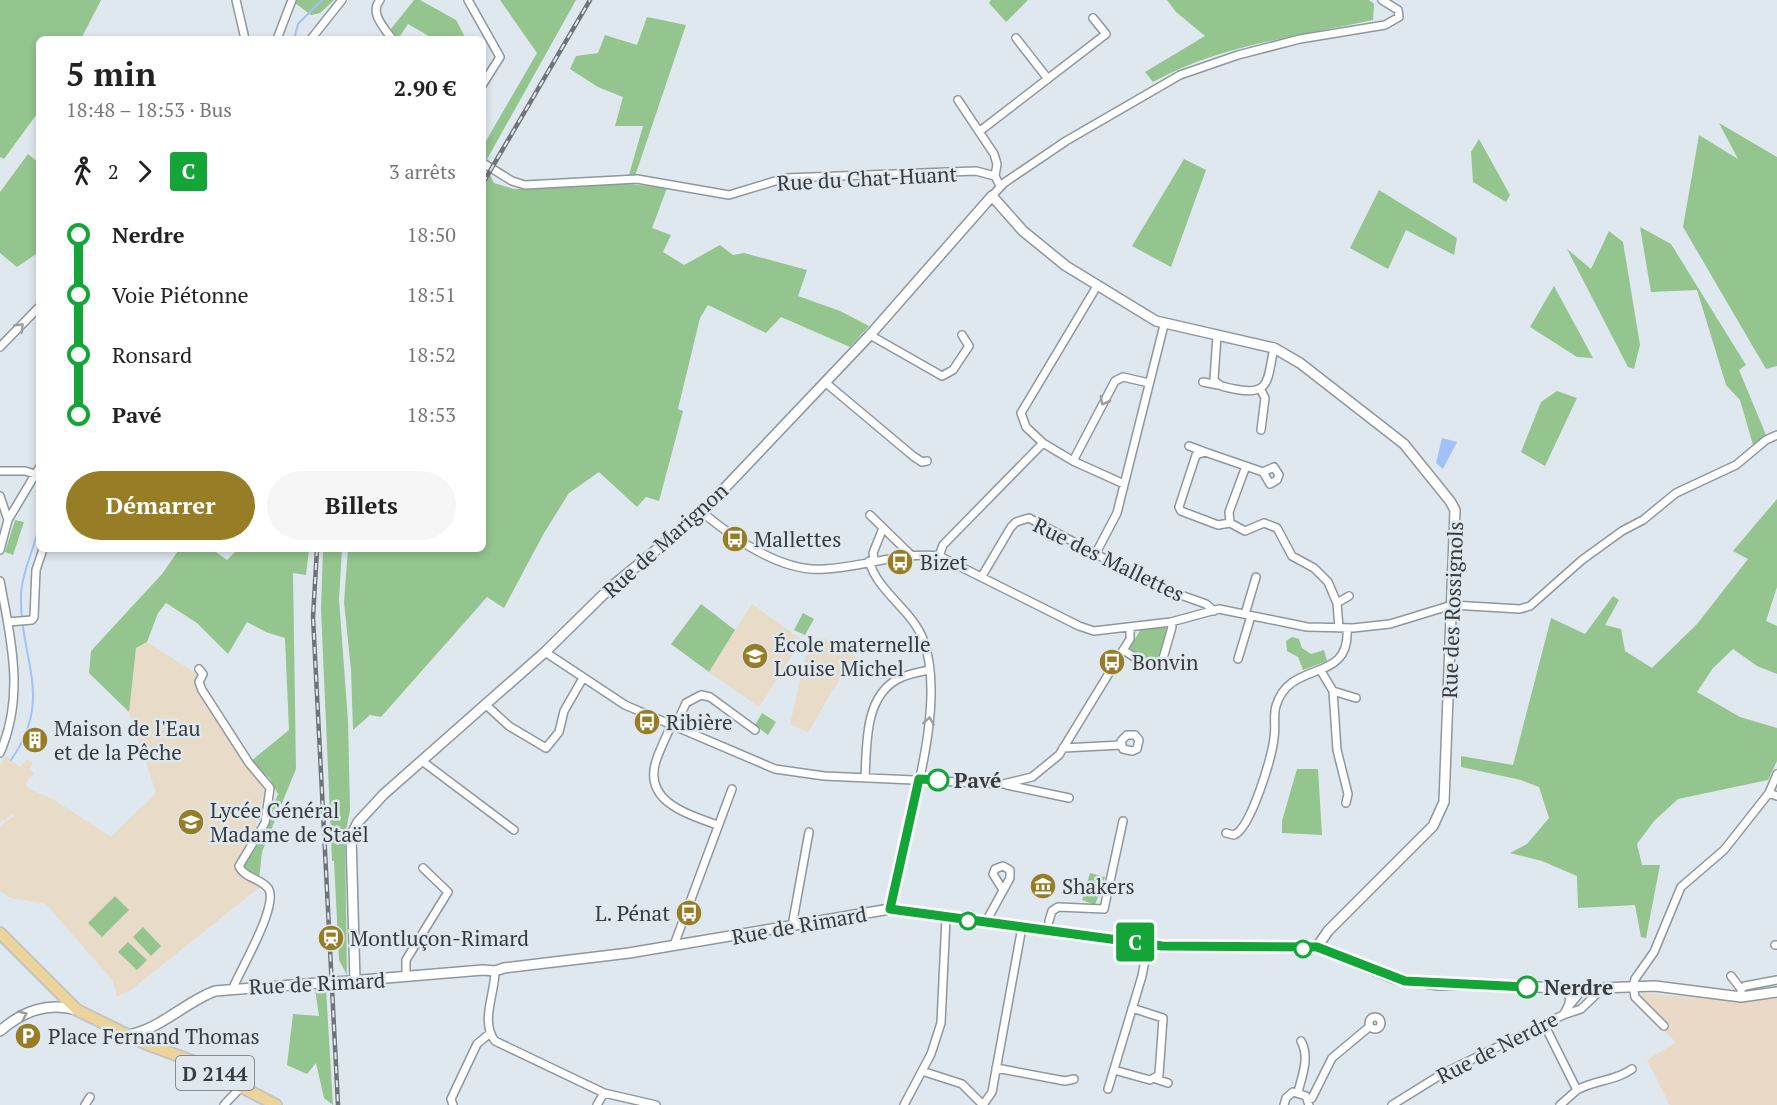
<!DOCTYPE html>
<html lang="fr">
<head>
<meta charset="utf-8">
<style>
  body { margin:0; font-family:"PT Serif",serif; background:#f6f6f6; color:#222; height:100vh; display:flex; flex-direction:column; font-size:22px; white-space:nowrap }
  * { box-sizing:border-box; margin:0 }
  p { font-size:20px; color:#767676 }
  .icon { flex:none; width:33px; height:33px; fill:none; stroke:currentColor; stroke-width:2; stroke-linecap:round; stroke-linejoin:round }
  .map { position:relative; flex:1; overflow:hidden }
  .sheet { position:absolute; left:36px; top:36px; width:450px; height:516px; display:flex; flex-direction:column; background:#fff; border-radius:9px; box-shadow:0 3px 9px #0003 }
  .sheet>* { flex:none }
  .badge { padding:0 12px; border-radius:4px; font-size:21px; line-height:39px }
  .map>.badge { position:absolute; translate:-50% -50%; box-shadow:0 0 0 3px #fff }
  .legs { display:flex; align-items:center; gap:9px; height:66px; padding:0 30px; font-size:20px }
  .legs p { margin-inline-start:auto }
  .summary { display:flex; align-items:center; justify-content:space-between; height:102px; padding:0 30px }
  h1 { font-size:33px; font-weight:800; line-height:45px }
  .action { display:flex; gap:12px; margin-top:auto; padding:12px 30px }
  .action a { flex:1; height:69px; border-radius:36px; background:#977d25; color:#fff; font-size:24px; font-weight:800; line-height:69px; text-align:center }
  .action a+a { background:#f6f6f6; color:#222 }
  ul { padding:0 30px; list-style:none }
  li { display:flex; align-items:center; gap:21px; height:60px; font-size:22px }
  li i { display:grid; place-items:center; width:9px; height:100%; margin:0 8px; background:currentColor }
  li i::after { content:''; width:15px; height:15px; margin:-8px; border:4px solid; border-radius:50%; background:#fff }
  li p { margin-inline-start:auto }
  li:first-child i { background:linear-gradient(#0000 50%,currentColor 0) }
  li:last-child i { background:linear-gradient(currentColor 50%,#0000 0) }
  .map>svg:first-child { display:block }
  .commercial { fill:#ebd9c8 }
  .education { fill:#e8dbc7 }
  .green { fill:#94c58e }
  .water { fill:#a2c1f9 }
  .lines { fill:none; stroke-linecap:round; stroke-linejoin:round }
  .stream { stroke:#a2c1f9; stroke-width:2 }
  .street-casing { stroke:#8f979d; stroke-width:10 }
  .secondary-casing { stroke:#8f979d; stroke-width:12 }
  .primary-casing { stroke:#c3c4c5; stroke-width:14 }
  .street { stroke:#fff; stroke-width:7 }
  .secondary { stroke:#fff; stroke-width:9 }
  .primary { stroke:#edd49a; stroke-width:10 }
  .rail-casing { stroke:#6e7478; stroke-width:4.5 }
  .rail { stroke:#dfe8ef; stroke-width:2; stroke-dasharray:7; stroke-linecap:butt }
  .secondary-bridge-casing { stroke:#8f979d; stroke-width:12; stroke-linecap:butt }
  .secondary-bridge { stroke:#fff; stroke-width:9 }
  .oneway { stroke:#9c9e9f }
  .line-1-casing { stroke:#fff; stroke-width:14 }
  .line-1 { stroke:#13a538; stroke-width:9 }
  .stop-1-dot { fill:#fff; stroke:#13a538; stroke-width:3 }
  .labels { text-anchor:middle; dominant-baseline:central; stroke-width:5; stroke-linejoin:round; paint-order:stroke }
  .shield { fill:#dfe8ef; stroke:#6a7074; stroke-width:1.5 }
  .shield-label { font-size:20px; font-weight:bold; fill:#383c3f }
  .street-label { font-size:21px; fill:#383c3f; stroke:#dfe8ef }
  .poi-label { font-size:21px; fill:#383c3f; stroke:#dfe8ef; text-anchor:start }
  .stop-label { font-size:21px; font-weight:bold; fill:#383c3f; stroke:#dfe8ef; text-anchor:start }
</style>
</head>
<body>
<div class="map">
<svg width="1777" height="1105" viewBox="0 0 1777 1105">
  <rect width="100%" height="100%" fill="#dfe8ef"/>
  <!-- commercial -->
  <path class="commercial" d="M1642 993 1735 1001 1777 998V1105H1670L1647 1060 1676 1042 1637 1007Z"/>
  <!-- education -->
  <path class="education" d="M752 604 802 640 759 707 709 672Z
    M817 638 825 639 864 661 853 679 842 675 808 732 790 724 808 647Z
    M147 642 199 675 196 685 198 693 262 786 264 792 253 838 233 868 261 886 132 989 117 997 113 981 46 904 10 898 0 891V826L14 816 11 814 5 821 3 819 0 821V766L6 756 20 767 27 759 33 763 29 769 34 773 26 783 28 788 54 800 111 837 156 793 129 712 136 648Z"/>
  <!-- green -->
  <path class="green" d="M0 0H101L81 39H39V111L4 159 0 157Z
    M297 0H334L320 13 311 15 295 3Z
    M414 0H420L456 20 466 39H434L408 24 398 39 390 30Z
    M500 0H576L486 161 483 146 537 53Z
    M991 0H1028L1006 22 989 3Z
    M1167 0H1369L1374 4 1373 20C1300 36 1219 45 1153 82L1145 72 1205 36 1176 12Z
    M647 17 686 25 635 176 629 175 643 126H615L623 97 598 87 570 69 576 56 598 53 605 35 637 45Z
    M1719 123 1777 157V366L1766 369 1683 227 1699 135 1738 159Z
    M1479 139 1510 195 1506 202 1473 182 1471 152Z
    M28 154 39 163V252L17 267 0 253V192Z
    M1184 159 1206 170 1171 267 1132 246Z
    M490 175 494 183 514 189 620 183 667 188 652 228 671 235 663 252 684 265 720 245 733 255 744 253 807 270 798 296 840 311 869 326 850 347 781 317 766 333 708 305 700 318 678 409 683 411 659 501 646 497 637 507 599 472 569 493 544 533 504 608 487 597 381 717 370 715 353 730 351 670 344 602 348 549H483V187Z
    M1379 190 1457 238 1454 255 1406 230 1388 269 1350 248Z
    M1640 227 1671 244 1746 365 1739 370 1766 435 1753 445 1740 400 1726 385 1697 290 1651 292Z
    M1609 231 1623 242 1640 345 1634 369 1628 367 1567 249 1591 269Z
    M1554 286 1593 358 1577 357 1530 327Z
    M1557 391 1577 398 1545 466 1521 452 1541 402Z
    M1777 499V587L1766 621 1777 626V674L1757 666 1733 649 1713 668 1697 692 1740 717 1777 728V761L1768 780 1678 799 1654 821 1637 844 1642 865H1660L1646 938 1641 937 1635 905 1578 908 1577 876 1542 861 1510 853 1527 844 1549 818 1539 787 1521 780 1461 767V756L1513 765 1551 618 1585 634 1613 596 1619 600 1605 625 1621 629 1625 651 1652 668 1697 624 1748 559 1733 551Z
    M15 520 24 522 13 555 5 552Z
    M183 549H212L227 560 238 549H309L306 575 293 573 296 769 262 852 259 880 241 865 263 831 278 794 270 779 251 761 289 730 285 638 266 632 247 622 228 654 197 623 166 603 158 613 147 642 136 648 129 712 89 673 91 651 162 574 178 551Z
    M323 549H342L339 599 348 721 350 810 345 836 347 975 339 960 334 861H332L321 609Z
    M701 604 735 630 709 672 671 644Z
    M803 613 814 619 805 635 794 630Z
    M1164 626 1168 630 1159 660 1152 663 1131 650 1130 647 1141 629Z
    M1292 637 1299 639 1302 648 1311 654 1324 650 1327 661 1303 670 1298 657 1287 651 1286 641Z
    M762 713 776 722 768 735 755 725Z
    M1297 769H1318L1322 835 1282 833V821Z
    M1090 873 1105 877 1095 905 1082 900Z
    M115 896 129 910 102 937 88 923Z
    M143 927 161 946 151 956 133 937Z
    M128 942 147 960 137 970 118 952Z
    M315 989H326L333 1105 324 1098 316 1063 307 1074 287 1065 293 1014 319 1016Z"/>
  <!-- water -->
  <path class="water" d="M1442 438 1457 442 1443 469 1436 463Z"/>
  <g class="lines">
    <!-- stream -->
    <path class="stream" d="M294 39 298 24 322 0
      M11 760C55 697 19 659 21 594 22 572 34 549 39 527"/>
    <defs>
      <path id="street" d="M236 0 245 39
        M380 0C369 13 384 27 392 39
        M468 0 500 57 483 84
        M1016 38 1048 79
        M277 39 292 0
        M311 39 342 0
        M958 100 994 154 997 164 995 176
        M980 131 1106 34 1093 18
        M483 163 512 181 525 185 637 179 729 195 785 178 976 171 995 176 1000 186
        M992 196 1004 183 1066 141 1180 75 1238 55 1300 39 1385 25 1399 17 1398 10 1382 0
        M870 335 942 376 953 370 969 346 962 335
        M1217 336 1214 379C1218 387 1226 387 1234 389 1272 397 1267 378 1274 348
        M0 347 39 307
        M1203 382 1218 385
        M826 383 913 456 922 462 927 461
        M1261 430 1265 398 1261 390
        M1043 443 1073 461 1124 484
        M1189 446 1205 452
        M1073 461 1115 381 1123 377 1149 383
        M1246 466 1229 512 1230 523 1245 531 1264 523 1277 528 1292 556 1314 568 1328 582 1337 603 1339 628
        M0 471H25L35 474
        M0 496 8 520 0 550
        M702 512C734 539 783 573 825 569 863 567 900 552 939 556L1079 626 1094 631 1171 622 1219 609 1307 627 1353 628 1390 624 1452 605 1520 609 1530 606 1582 560 1622 531 1643 520 1676 493 1736 465 1766 440 1777 435
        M870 515 912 556
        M8 520 39 468
        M1230 523 1218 525 1181 511 1179 507 1196 455 1205 452 1263 472 1274 467 1279 475 1277 480 1270 484 1263 472
        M1096 553 1117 513 1164 325
        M939 556 943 545 1043 443 1026 427 1021 413 1097 286
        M874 560 873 553 883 528
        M869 561C878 592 911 609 923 639 950 708 902 837 890 909
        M982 576 1011 527 1016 522 1029 518 1109 561 1175 593 1206 604 1214 611
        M0 581C11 640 25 696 0 753
        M1337 603 1349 596
        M1245 614 1256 577
        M8 622 32 620 34 617 36 570 43 549
        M1123 650C1134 656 1150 671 1162 662L1172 627 1171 622
        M545 652 625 705 775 769 824 776 1003 784 1032 777 1059 755 1130 639V627
        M1238 659 1251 616
        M199 669 203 674 199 682 202 690 249 763 270 788 265 823 239 866C244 878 260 878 268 888 280 904 240 970 233 988
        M1321 671 1333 691 1337 750 1348 794 1346 803
        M1333 691 1356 698
        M485 704 509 726 546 748 559 732 564 711 583 678
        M671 726C666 737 660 749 656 761 643 802 688 814 717 825
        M675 727 686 703 701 695 710 697 755 730
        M1063 748 1122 745 1123 749 1132 751 1137 749 1139 740 1135 735H1127L1121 741 1122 745
        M422 761 514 830
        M865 777C867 745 864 697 898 679 907 674 919 672 929 670
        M1007 785 1069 798
        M1769 793 1777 774
        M1226 833 1234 835C1251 828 1272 757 1274 738 1276 727 1273 716 1276 706 1290 658 1351 685 1347 628
        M1049 921 1052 911 1058 907 1104 909 1123 821
        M985 923 988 918 1010 878V870L1003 866 995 869 993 874 1003 890
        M792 926 809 832
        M674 945 732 789
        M1775 945H1777
        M495 971C495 994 480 1022 495 1041L604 1093 656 1105
        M1731 976 1741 989
        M406 977V960L448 892 423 868
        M1741 997V989L1745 986 1777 980
        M1569 1006 1583 989
        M1563 1015 1581 1009 1604 987
        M1369 1023a6 6 0 1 1 12 0a6 6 0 1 1-12 0Z
        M1545 1026 1577 1090 1560 1105
        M1664 1026 1635 997 1633 986 1635 979 1654 952 1681 887 1724 850 1769 793 1777 796
        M996 1068 1065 1081 1074 1079
        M1114 1070 1150 1080 1159 1075 1163 1018 1132 1008
        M922 1071 962 1084 983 1105
        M1156 1079 1168 1083
        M1108 1089 1142 976 1148 944
        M1577 1090C1594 1080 1616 1081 1632 1069
        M1298 1092C1302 1076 1310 1057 1301 1041
        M1308 1100 1312 1098 1332 1058 1369 1027
        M85 1105 90 1097
        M224 1105 241 1087
        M453 1105 451 1099 477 1044 489 1034
        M597 1105 604 1093
        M904 1105 931 1054 941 1023 946 918
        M983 1105 992 1092 1022 927
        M1284 1105 1286 1098 1293 1092 1306 1096 1309 1105
        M1392 1105 1442 1074 1563 1015C1569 1006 1574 996 1563 989"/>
      <path id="secondary" d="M350 981 483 970 495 971 504 968 629 953 890 909 1162 946 1317 947 1393 978 1438 985 1481 984 1573 989 1655 986 1741 997 1777 992
        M355 981 351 836 358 822 384 794 545 652 610 588 702 512 870 335 992 196 1023 231 1066 266 1156 321 1274 348 1300 363 1404 444 1450 501 1455 510 1444 802 1433 826 1328 931 1317 947
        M0 1031C23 1011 47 1002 77 1010
        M128 1035C161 1029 185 1002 215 991L318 983"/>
      <path id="primary" d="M0 933 77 1010 144 1043 192 1061 276 1105"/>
    </defs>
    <!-- street casing -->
    <use href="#street" class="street-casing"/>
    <!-- secondary casing -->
    <use href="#secondary" class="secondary-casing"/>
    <!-- primary casing -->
    <use href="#primary" class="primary-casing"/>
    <!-- street -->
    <use href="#street" class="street"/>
    <!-- secondary -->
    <use href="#secondary" class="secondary"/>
    <!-- primary -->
    <use href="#primary" class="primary"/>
    <defs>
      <path id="rail" d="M483 183 590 0
        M317 549 313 617 338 1105"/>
    </defs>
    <!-- rail casing -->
    <use href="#rail" class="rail-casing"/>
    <!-- rail -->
    <use href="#rail" class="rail"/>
    <defs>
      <path id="secondary-bridge" d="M318 983 350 981"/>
    </defs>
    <!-- secondary-bridge casing -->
    <use href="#secondary-bridge" class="secondary-bridge-casing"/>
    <!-- secondary-bridge -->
    <use href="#secondary-bridge" class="secondary-bridge"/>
  </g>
  <!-- one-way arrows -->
  <defs><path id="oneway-chevron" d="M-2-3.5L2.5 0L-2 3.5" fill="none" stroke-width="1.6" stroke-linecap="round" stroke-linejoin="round" transform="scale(1.5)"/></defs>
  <g class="oneway">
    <use href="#oneway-chevron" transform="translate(20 327) rotate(-46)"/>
    <use href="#oneway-chevron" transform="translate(1104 401) rotate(118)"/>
    <use href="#oneway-chevron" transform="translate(929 721) rotate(-81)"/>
    <use href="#oneway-chevron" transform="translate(23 1015) rotate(-25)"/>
  </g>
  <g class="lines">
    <defs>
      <path id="line-1" d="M938 780 919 779 890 909 1162 946 1317 947 1405 981 1527 987"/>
    </defs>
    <!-- line-1 casing -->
    <use href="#line-1" class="line-1-casing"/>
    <!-- line-1 -->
    <use href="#line-1" class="line-1"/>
  </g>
  <!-- icons -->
  <defs>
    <symbol id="bus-disc" viewBox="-11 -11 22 22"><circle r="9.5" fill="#977d25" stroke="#dfe8ef"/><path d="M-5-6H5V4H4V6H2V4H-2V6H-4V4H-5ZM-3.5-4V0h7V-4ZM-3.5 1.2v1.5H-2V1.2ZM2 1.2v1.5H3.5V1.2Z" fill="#fff"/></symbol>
    <symbol id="school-disc" viewBox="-11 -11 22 22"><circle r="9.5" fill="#977d25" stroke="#dfe8ef"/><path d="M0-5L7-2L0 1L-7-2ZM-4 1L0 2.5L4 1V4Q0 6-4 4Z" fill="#fff"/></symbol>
    <symbol id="building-disc" viewBox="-11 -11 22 22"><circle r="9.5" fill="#977d25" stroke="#dfe8ef"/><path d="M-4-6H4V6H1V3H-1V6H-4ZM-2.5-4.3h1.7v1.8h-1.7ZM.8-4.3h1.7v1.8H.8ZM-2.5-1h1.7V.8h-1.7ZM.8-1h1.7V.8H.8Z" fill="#fff"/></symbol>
    <symbol id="museum-disc" viewBox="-11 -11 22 22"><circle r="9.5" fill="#977d25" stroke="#dfe8ef"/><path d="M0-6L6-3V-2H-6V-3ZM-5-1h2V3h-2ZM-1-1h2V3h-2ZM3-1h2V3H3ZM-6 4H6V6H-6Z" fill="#fff"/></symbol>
    <symbol id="station-disc" viewBox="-11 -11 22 22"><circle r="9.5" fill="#977d25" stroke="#dfe8ef"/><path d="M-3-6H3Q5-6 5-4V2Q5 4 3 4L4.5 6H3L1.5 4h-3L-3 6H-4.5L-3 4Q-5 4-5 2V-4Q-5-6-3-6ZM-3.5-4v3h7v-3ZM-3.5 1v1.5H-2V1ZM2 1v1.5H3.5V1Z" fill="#fff"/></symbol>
    <symbol id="parking-disc" viewBox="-11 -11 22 22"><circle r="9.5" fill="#977d25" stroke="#dfe8ef"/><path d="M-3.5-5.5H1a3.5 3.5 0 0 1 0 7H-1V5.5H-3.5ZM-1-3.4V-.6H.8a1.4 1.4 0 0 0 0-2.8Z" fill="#fff"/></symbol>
  </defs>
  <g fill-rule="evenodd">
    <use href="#bus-disc" x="720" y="524" width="30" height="30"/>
    <use href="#bus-disc" x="885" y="547" width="30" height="30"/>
    <use href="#school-disc" x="740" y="641" width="30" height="30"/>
    <use href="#bus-disc" x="1097" y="647" width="30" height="30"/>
    <use href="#bus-disc" x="632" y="707" width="30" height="30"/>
    <use href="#building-disc" x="20" y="725" width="30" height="30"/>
    <use href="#school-disc" x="176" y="807" width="30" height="30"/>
    <use href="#museum-disc" x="1028" y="871" width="30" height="30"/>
    <use href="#bus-disc" x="674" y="898" width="30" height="30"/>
    <use href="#station-disc" x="316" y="923" width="30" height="30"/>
    <use href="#parking-disc" x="13" y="1021" width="30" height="30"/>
  </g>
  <!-- markers -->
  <g class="stop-1-dot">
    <circle cx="938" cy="780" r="10"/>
    <circle cx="968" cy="921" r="8"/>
    <circle cx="1303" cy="949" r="8"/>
    <circle cx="1527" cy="987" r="10"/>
  </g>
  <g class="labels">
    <!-- shield labels -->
    <rect class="shield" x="176" y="1056" width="78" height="34" rx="4.5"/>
    <g class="shield-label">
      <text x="215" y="1073">D 2144</text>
    </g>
    <!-- street labels -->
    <g class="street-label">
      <text transform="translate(867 178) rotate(-3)">Rue du Chat-Huant</text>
      <text transform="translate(665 540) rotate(-42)">Rue de Marignon</text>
      <text transform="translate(1109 559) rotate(26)">Rue des Mallettes</text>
      <text transform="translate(1452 610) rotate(-88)">Rue des Rossignols</text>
      <text transform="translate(799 925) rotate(-10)">Rue de Rimard</text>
      <text transform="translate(317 983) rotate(-3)">Rue de Rimard</text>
      <text transform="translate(1497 1047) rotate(-27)">Rue de Nerdre</text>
    </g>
    <!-- poi labels -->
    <g class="poi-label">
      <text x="754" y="539">Mallettes</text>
      <text x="920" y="562">Bizet</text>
      <text x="774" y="644">École maternelle<tspan x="774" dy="24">Louise Michel</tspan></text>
      <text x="1132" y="662">Bonvin</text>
      <text x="666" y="722">Ribière</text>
      <text x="54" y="728">Maison de l'Eau<tspan x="54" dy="24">et de la Pêche</tspan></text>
      <text x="210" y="810">Lycée Général<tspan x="210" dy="24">Madame de Staël</tspan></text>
      <text x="1062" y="886">Shakers</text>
      <text x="670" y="913" text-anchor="end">L. Pénat</text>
      <text x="350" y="938">Montluçon-Rimard</text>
      <text x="48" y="1036">Place Fernand Thomas</text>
    </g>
    <!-- stop labels -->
    <g class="stop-label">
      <text x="954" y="780">Pavé</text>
      <text x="1544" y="987">Nerdre</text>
    </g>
  </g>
</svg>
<b class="badge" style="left:1135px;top:942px;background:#13a538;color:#fff">C</b>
<section class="sheet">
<div class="summary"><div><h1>5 min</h1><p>18:48 – 18:53 · Bus</p></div><b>2.90 €</b></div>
<div class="legs"><svg class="icon" aria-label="walk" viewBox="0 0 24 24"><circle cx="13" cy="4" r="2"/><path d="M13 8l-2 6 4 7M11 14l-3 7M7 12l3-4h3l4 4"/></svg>2<svg class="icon" aria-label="forward" viewBox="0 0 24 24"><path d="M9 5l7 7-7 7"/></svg><b class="badge" style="background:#13a538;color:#fff">C</b><p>3 arrêts</p></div>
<ul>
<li><i style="color:#13a538"></i><b>Nerdre</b><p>18:50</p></li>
<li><i style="color:#13a538"></i><span>Voie Piétonne</span><p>18:51</p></li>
<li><i style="color:#13a538"></i><span>Ronsard</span><p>18:52</p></li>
<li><i style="color:#13a538"></i><b>Pavé</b><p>18:53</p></li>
</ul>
<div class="action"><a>Démarrer</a><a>Billets</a></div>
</section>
</div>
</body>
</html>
